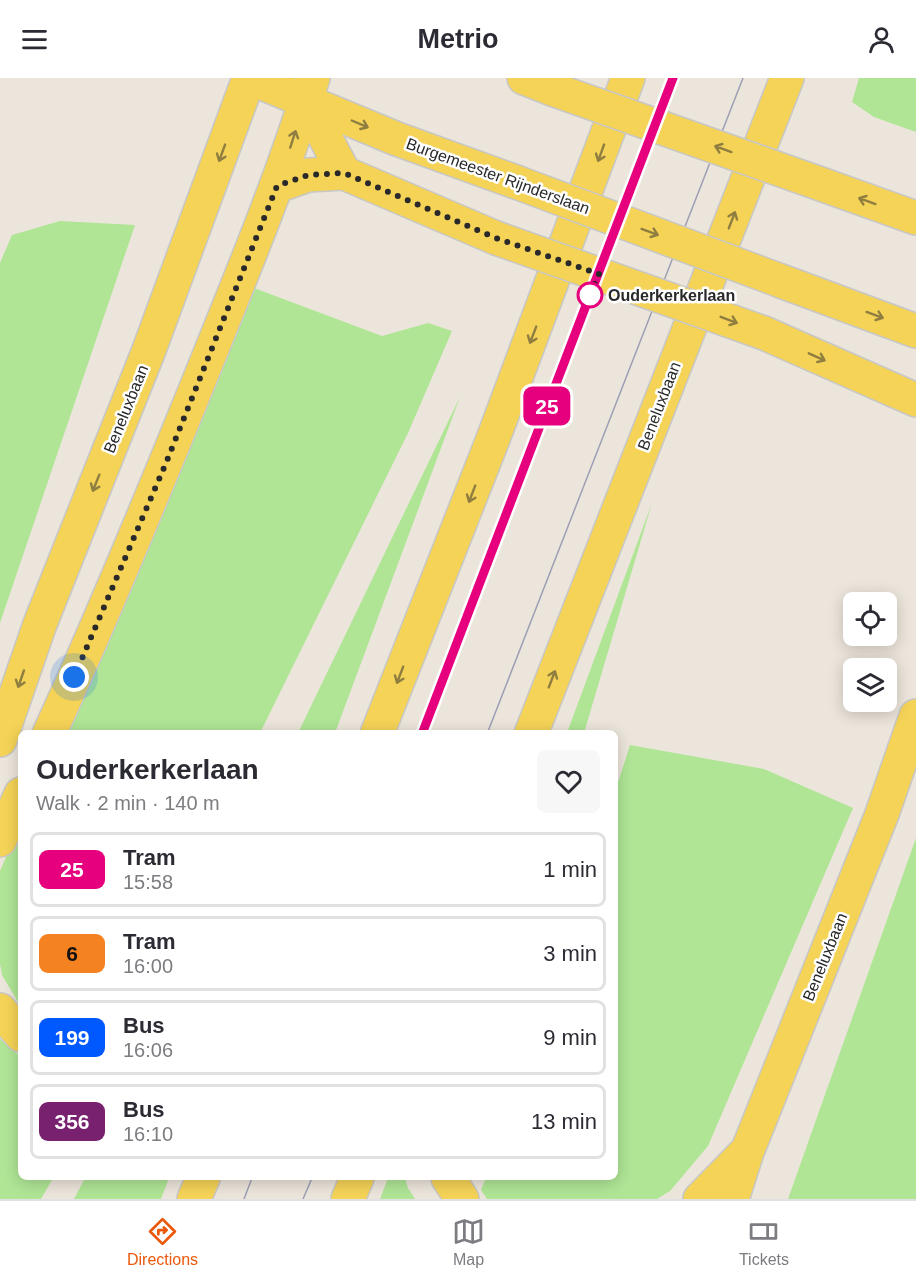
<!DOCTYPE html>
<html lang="en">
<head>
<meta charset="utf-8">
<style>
  body { margin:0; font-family:Helvetica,sans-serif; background:#f7f7f7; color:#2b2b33; height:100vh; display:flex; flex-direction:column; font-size:22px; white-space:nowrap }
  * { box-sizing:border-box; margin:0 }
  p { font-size:20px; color:#7c7c81 }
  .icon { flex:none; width:33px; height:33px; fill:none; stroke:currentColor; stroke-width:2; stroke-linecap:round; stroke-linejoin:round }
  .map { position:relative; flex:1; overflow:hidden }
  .details { position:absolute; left:18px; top:652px; width:600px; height:450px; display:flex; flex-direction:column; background:#fff; border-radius:9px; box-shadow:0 3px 15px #0003 }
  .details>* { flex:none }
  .badge { padding:0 12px; border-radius:9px; font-size:21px; line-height:39px }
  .controls { position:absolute; left:843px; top:514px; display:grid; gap:12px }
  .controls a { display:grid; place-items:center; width:54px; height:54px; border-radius:9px; background:#fff; box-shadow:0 3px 15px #0003; font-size:30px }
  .you { position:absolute; width:30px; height:30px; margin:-15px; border:4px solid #fff; border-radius:50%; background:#1a73e8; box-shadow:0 0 0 9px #1a73e833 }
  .map>.badge { position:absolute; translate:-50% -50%; box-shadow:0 0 0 3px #fff }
  .round { display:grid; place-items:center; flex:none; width:63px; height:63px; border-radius:9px; background:#f7f7f7 }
  .overview { display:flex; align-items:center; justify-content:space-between; height:102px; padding:0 18px }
  h1 { font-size:28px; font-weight:800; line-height:45px }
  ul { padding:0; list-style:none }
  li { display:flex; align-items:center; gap:18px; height:75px; margin:0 12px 9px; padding:0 6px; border:3px solid #e1e1e2; border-radius:9px }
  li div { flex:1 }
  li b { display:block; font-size:22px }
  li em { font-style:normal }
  li .badge { min-width:66px; font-weight:700; text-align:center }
  header { display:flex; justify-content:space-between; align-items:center; height:78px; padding:0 18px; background:#fff; font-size:27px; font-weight:800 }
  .menu { display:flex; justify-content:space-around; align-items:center; height:84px; border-top:2px solid #e1e1e2; background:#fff; font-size:16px; color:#7c7c81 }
  .menu a { display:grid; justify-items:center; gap:3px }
  .menu .on { color:#ea580c }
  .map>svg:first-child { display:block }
  .green { fill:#afe595 }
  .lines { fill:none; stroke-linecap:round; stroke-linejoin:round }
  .major-casing { stroke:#c7c7c7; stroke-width:36 }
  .major { stroke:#f5d357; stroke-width:33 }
  .tram { stroke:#9da0b5; stroke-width:1.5 }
  .major-bridge-casing { stroke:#c7c7c7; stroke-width:36; stroke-linecap:butt }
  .major-bridge { stroke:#f5d357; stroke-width:33 }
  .oneway { stroke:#8f7e40 }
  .line-casing { stroke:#fff; stroke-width:14 }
  .line { stroke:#e6007e; stroke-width:9 }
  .walk { stroke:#292929; stroke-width:6; stroke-dasharray:0 10.8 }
  .stop-dot { fill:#fff; stroke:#e6007e; stroke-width:3 }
  .labels { text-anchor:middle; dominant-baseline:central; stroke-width:5; stroke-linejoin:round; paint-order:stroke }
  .street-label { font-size:16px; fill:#292929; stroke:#fff }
  .stop-label { font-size:16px; font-weight:bold; fill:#292929; stroke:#fff; text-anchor:start }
</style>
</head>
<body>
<header><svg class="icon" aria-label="menu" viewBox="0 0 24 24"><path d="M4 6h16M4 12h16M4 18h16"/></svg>Metrio<svg class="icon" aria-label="person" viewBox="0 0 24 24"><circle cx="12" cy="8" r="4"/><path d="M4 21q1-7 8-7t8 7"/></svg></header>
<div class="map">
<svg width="916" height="1121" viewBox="0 0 916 1121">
  <rect width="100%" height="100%" fill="#ece5db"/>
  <!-- green -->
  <path class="green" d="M859 0H916V54L874 39 852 24Z
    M60 143 135 147 0 545V185L12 157Z
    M249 208 382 258 428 245 452 253 408 355 260 655 58 656Z
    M460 319 335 655H298Z
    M652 425 584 655H567Z
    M630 667 764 691 853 730 708 1068 670 1113 657 1121H487L481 1112 486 1100H615V714Z
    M21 744V929L2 897 0 886V793Z
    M916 760V1121H788Z
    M0 961 21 979V1100H53L41 1121H0Z
    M85 1100H169L161 1121H74Z
    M388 1100H405L408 1110 415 1121H380Z"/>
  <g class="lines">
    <defs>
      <path id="major" d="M250 0 397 61 516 104
        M524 0 552 11
        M306 23 344 95
        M818 105 916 140
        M277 108 308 97 344 95 496 160
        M781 203 916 253
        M764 255 916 322
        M49 656C104 536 154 414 203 293 242 196 282 100 313 0
        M377 656 493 361 628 0
        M531 656 787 0
        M0 662 40 546 149 272 249 0
        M0 762 21 716
        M0 932 21 957
        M448 1100 462 1121
        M194 1121 203 1100
        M348 1121 357 1100
        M700 1121 743 1077
        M732 1121 747 1074 882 736 916 638"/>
    </defs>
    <!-- major casing -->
    <use href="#major" class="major-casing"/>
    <!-- major -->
    <use href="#major" class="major"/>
    <!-- tram -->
    <path class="tram" d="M422 656 673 0
      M487 656 743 0
      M244 1121 252 1100
      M303 1121 312 1100"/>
    <defs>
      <path id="major-bridge" d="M552 11 818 105
        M516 104 781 203
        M496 160 764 255"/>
    </defs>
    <!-- major-bridge casing -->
    <use href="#major-bridge" class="major-bridge-casing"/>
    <!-- major-bridge -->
    <use href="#major-bridge" class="major-bridge"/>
  </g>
  <!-- one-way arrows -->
  <defs><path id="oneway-shaft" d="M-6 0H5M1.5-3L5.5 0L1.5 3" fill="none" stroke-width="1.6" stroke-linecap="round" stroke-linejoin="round" transform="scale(1.5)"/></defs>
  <g class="oneway">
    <use href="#oneway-shaft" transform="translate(360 46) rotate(23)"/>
    <use href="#oneway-shaft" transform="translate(293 61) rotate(-72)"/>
    <use href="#oneway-shaft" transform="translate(723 71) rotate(-160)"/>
    <use href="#oneway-shaft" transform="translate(222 75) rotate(110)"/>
    <use href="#oneway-shaft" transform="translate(601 75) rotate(110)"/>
    <use href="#oneway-shaft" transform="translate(867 123) rotate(-160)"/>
    <use href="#oneway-shaft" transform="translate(732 142) rotate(-69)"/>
    <use href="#oneway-shaft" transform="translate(650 154) rotate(20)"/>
    <use href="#oneway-shaft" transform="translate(875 237) rotate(20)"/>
    <use href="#oneway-shaft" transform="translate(729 242) rotate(21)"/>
    <use href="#oneway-shaft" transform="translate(533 257) rotate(111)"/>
    <use href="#oneway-shaft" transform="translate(817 279) rotate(24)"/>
    <use href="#oneway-shaft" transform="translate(96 405) rotate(112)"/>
    <use href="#oneway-shaft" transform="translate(472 416) rotate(111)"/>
    <use href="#oneway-shaft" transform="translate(400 597) rotate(111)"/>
    <use href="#oneway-shaft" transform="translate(21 601) rotate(109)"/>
    <use href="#oneway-shaft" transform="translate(552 601) rotate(-69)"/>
  </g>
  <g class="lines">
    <defs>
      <path id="line" d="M422 656 673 0"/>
    </defs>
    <!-- line casing -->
    <use href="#line" class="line-casing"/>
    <!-- line -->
    <use href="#line" class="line"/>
    <!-- walk -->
    <path class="walk" d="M74 599 166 385 277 108 308 97 344 95 496 160 599 196 590 217"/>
  </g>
  <!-- markers -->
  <circle class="stop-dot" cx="590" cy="217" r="12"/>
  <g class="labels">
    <!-- street labels -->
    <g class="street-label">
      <text transform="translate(498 98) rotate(20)">Burgemeester Rijnderslaan</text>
      <text transform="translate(659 328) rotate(-69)">Beneluxbaan</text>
      <text transform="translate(126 331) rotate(-68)">Beneluxbaan</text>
      <text transform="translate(825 879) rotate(-68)">Beneluxbaan</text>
    </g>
    <!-- stop labels -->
    <g class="stop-label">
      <text x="608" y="217">Ouderkerkerlaan</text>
    </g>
  </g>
</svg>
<div class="controls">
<a><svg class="icon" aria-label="locate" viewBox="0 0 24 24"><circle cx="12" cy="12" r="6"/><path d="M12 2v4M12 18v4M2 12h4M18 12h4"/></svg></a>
<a><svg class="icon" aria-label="layers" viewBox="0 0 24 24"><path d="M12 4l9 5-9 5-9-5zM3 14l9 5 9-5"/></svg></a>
</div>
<div class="you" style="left:74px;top:599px"></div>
<b class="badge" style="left:547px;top:328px;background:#e6007e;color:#fff">25</b>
<section class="details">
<div class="overview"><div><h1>Ouderkerkerlaan</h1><p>Walk · 2 min · 140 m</p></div><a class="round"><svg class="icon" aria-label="heart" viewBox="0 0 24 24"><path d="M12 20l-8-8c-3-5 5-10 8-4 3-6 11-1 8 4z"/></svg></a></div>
<ul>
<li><span class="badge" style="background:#e6007e;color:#fff">25</span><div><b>Tram</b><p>15:58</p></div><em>1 min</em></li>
<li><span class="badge" style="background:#f58220;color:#111">6</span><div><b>Tram</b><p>16:00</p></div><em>3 min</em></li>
<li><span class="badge" style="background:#0059ff;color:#fff">199</span><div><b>Bus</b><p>16:06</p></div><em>9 min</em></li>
<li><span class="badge" style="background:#77216f;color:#fff">356</span><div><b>Bus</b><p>16:10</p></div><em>13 min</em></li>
</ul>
</section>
</div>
<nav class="menu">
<a class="on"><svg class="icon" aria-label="directions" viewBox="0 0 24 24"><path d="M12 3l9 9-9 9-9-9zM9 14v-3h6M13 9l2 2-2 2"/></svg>Directions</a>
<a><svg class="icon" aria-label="map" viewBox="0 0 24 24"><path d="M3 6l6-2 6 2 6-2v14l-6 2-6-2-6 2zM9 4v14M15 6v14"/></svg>Map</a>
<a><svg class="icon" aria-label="tickets" viewBox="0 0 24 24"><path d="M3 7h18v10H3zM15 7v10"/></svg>Tickets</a>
</nav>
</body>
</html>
